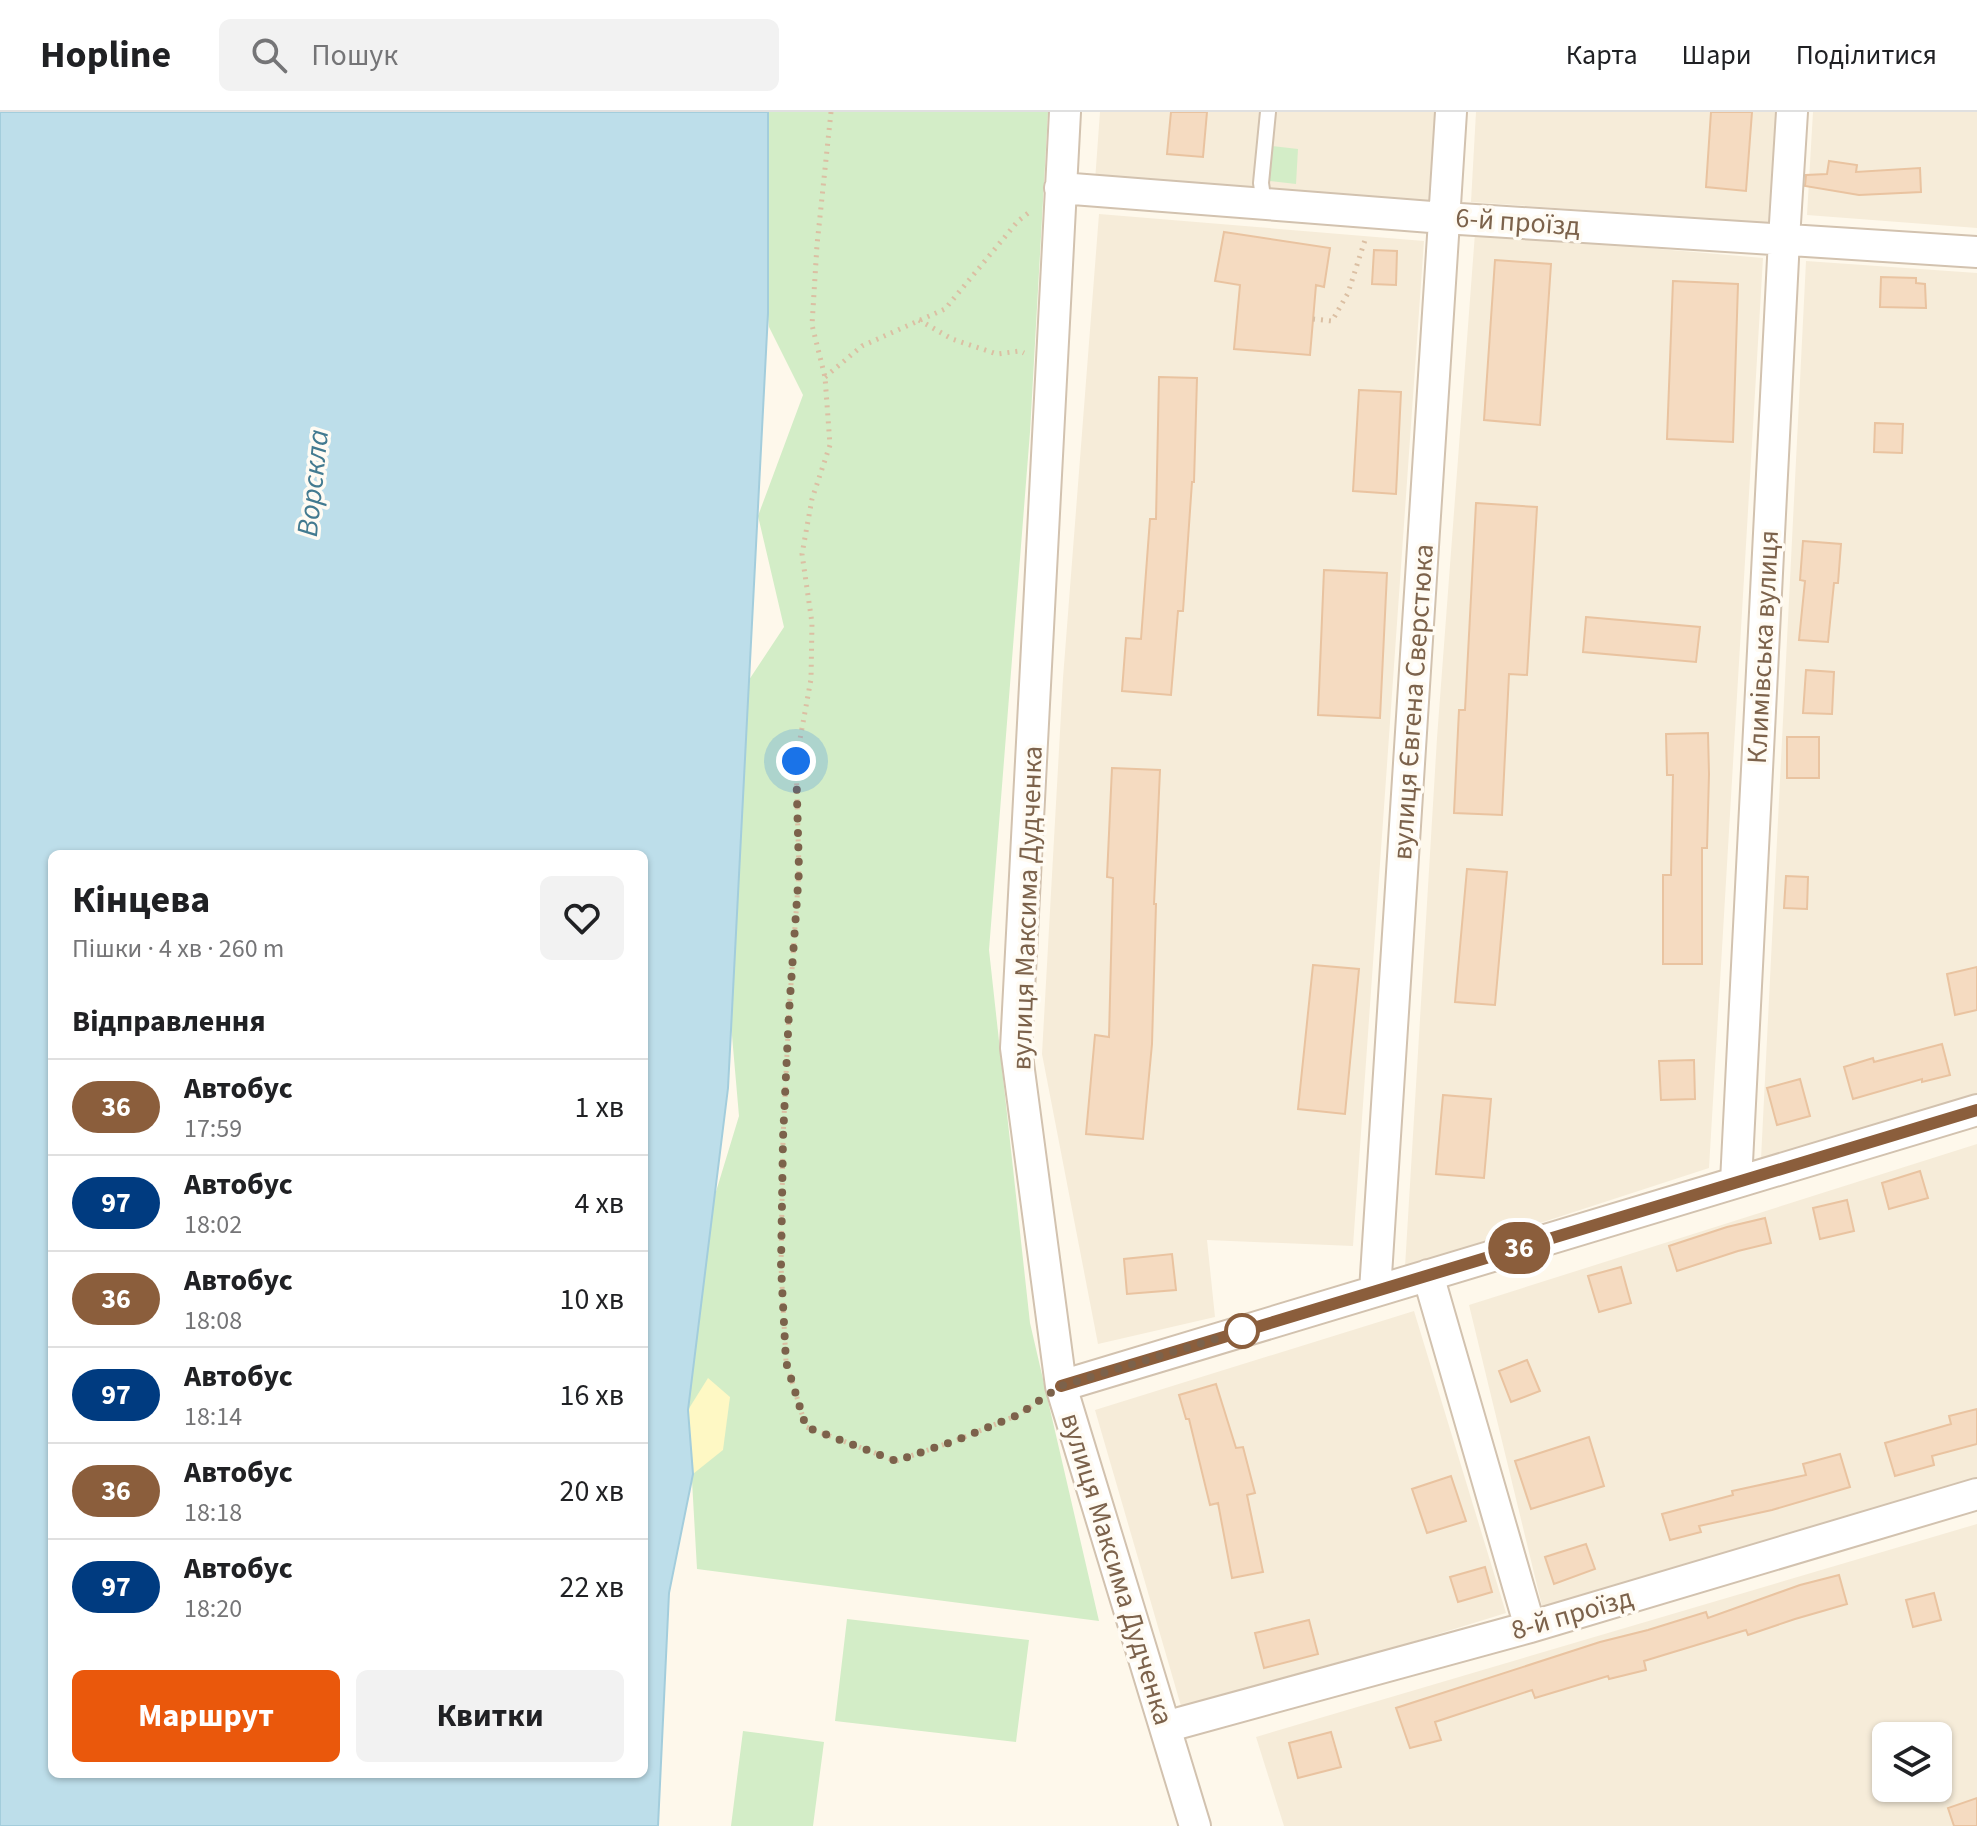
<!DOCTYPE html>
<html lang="uk">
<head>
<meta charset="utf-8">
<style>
  body { margin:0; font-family:"Source Sans 3",sans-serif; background:#f2f2f2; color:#202124; height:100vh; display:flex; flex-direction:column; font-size:30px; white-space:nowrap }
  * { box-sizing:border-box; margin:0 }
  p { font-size:26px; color:#757577 }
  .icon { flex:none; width:44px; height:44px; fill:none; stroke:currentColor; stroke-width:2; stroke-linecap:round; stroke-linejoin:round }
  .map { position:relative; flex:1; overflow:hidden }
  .panel { position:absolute; left:48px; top:738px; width:600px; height:928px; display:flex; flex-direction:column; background:#fff; border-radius:12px; box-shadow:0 2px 6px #0004 }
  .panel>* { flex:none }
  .badge { padding:0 16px; border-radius:26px; font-size:28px; line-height:52px }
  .tools { position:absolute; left:1872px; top:1610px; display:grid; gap:16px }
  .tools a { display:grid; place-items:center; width:80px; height:80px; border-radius:12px; background:#fff; box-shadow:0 2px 6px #0004; font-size:40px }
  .you { position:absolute; width:40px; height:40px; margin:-20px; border:6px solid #fff; border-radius:50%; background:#1a73e8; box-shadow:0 0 0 12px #1a73e833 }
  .map>.badge { position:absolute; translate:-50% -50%; box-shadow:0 0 0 4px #fff }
  h2 { padding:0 24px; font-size:30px; line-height:72px }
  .round { display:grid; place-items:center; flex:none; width:84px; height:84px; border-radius:12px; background:#f2f2f2 }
  .summary { display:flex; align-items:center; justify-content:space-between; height:136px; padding:0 24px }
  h1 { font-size:38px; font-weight:700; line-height:60px }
  .primary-button { display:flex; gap:16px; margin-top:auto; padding:16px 24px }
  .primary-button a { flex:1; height:92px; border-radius:12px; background:#ea580c; color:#fff; font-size:32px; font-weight:700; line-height:92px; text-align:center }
  .primary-button a+a { background:#f2f2f2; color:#202124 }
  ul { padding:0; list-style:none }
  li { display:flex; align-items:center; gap:24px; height:96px; padding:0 24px; border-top:2px solid #e0e0e0 }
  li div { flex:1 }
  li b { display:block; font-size:30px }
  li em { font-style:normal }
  li .badge { min-width:88px; font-weight:700; text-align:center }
  header { display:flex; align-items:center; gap:48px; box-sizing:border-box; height:112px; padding:0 40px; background:#fff; border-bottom:2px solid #e0e0e0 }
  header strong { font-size:38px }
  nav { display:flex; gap:44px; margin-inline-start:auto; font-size:28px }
  .search { width:560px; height:72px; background:#f2f2f2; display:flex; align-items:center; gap:20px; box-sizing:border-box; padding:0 28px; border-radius:12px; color:#757577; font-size:30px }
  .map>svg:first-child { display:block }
  .residential { fill:#f6ecd9; fill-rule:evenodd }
  .green { fill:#d3edc7 }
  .sand { fill:#fef8c4 }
  .water { fill:#bddeea; stroke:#a3cddc; stroke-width:2; fill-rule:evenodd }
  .building { fill:#f5dbc1; stroke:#e9c3a0; stroke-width:2 }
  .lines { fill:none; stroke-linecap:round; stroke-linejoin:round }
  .service-casing { stroke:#d2c2af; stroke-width:18 }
  .minor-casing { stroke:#d2c2af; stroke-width:34 }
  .path { stroke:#dbbfa3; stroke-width:5; stroke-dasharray:2 6; stroke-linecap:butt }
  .service { stroke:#fff; stroke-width:14 }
  .minor { stroke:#fff; stroke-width:30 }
  .line-casing { stroke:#fff; stroke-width:18 }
  .line { stroke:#8b5e3c; stroke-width:12 }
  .walk { stroke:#7c624b; stroke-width:8; stroke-dasharray:0 14.4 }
  .stop-dot { fill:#fff; stroke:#8b5e3c; stroke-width:4 }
  .labels { text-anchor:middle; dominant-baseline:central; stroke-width:7; stroke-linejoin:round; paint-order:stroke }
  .street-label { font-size:28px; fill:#7c624b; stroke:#fffbf3 }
  .water-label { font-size:30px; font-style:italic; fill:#427a90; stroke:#fffbf3 }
</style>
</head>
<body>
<header>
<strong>Hopline</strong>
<div class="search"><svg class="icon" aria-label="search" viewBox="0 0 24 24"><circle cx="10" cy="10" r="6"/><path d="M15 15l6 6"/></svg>Пошук</div>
<nav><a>Карта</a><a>Шари</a><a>Поділитися</a></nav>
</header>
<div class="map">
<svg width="1977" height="1714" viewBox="0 0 1977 1714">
  <rect width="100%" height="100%" fill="#fef8eb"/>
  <!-- residential -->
  <path class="residential" d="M1100 0H1436L1432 90 1095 69Z
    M1476 0H1778L1772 111 1471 90Z
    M1813 0H1977V116L1807 103Z
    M1099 102 1424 129 1353 1134 1207 1128 1215 1205 1098 1232 1042 942 1063 566Z
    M1475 121 1763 146 1709 1056 1405 1155 1437 626Z
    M1806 149 1977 161V983L1761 1047Z
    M1977 1032V1365L1543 1498 1469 1193Z
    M1414 1199 1506 1501 1183 1601 1095 1298Z
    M1977 1412V1714H1284L1256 1625ZM1886 1624H1938V1676H1886Z"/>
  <!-- green -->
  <path class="green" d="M767 0H1048L1030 320 989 838 1030 1211 1099 1509 697 1457 688 1298 694 1152 739 1004 723 820 737 586 784 515 758 404 803 283 769 215 763 141Z
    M1272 34 1298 37 1296 72 1269 69Z
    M847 1507 1029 1528 1016 1630 835 1609Z
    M743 1619 824 1630 813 1714H731Z"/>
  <!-- sand -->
  <path class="sand" d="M708 1266 730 1285 723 1338 693 1362 688 1298Z"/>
  <!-- water -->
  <path class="water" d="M0 0H768V201L728 976 688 1298 693 1362 669 1481 658 1714H0ZM52 742H644V1662H52Z"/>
  <!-- building -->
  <path class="building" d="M1171 0H1207L1203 45 1167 42Z
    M1711 0H1752L1746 79 1706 75Z
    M1829 49 1857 53 1856 60 1920 56 1921 80 1859 83 1805 74 1806 63 1827 62Z
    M1224 120 1330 136 1324 175 1316 173 1310 243 1234 237 1240 173 1215 169Z
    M1374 138 1397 139 1396 173 1372 172Z
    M1495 148 1551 152 1540 313 1484 308Z
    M1881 165 1916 166V171L1925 172 1926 196 1880 195Z
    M1673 169 1738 172 1733 330 1667 327Z
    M1159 265 1197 266 1194 370H1192L1183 499H1178L1171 583 1122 579 1126 526 1141 527 1150 407H1156Z
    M1359 278 1401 280 1396 382 1353 379Z
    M1875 311 1903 312 1902 341 1874 340Z
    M1476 391 1537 395 1527 563 1509 562 1502 703 1454 701 1459 598H1465Z
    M1803 429 1841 432 1838 471H1834L1828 530 1799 528 1805 469 1800 468Z
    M1324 458 1387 461 1380 606 1318 603Z
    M1586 505 1700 515 1696 550 1583 540Z
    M1806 558 1834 560 1832 602 1803 601Z
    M1708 621 1709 662 1707 736H1702V852H1663V763H1671L1673 663H1667L1666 622Z
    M1787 625H1819V666H1787Z
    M1112 656 1160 658 1154 792H1156L1152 932 1143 1027 1086 1022 1095 923 1109 925 1113 766 1107 765Z
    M1467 757 1507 760 1495 893 1455 890Z
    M1786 764 1808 765 1807 797 1784 796Z
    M1313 853 1359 857 1345 1002 1298 997Z
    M1977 855V898L1955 903 1947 862Z
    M1942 932 1950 963 1922 970V967L1853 987 1844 955 1873 946 1874 950Z
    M1694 948 1695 987 1661 988 1659 949Z
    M1800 967 1810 1004 1777 1013 1767 976Z
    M1443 983 1491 987 1484 1066 1436 1062Z
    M1920 1059 1928 1086 1889 1097 1882 1071Z
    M1847 1088 1854 1119 1820 1127 1813 1096Z
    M1765 1106 1771 1131 1738 1139 1677 1159 1669 1134 1727 1115Z
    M1172 1142 1176 1178 1127 1182 1124 1147Z
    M1621 1155 1631 1191 1599 1200 1588 1164Z
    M1527 1248 1540 1279 1511 1290 1499 1259Z
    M1216 1272 1236 1336 1243 1335 1255 1381 1247 1383 1263 1460 1232 1466 1218 1391 1210 1393 1189 1307H1186L1179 1283Z
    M1977 1297V1332L1932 1344 1934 1353 1895 1364 1885 1331 1951 1312 1949 1304Z
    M1589 1325 1604 1374 1531 1397 1515 1349Z
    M1840 1342 1850 1375 1772 1398 1699 1414 1701 1420 1670 1428 1662 1402 1733 1383 1732 1379 1806 1363 1803 1352Z
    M1451 1364 1466 1409 1427 1421 1412 1377Z
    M1586 1432 1595 1457 1554 1472 1545 1445Z
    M1485 1455 1492 1480 1458 1490 1450 1465Z
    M1839 1463 1847 1492 1795 1507 1748 1523 1746 1518 1644 1549 1646 1558 1609 1567 1608 1564 1535 1586 1532 1578 1435 1610 1441 1628 1410 1636 1396 1596 1600 1530 1648 1518 1706 1500 1708 1506 1800 1473Z
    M1934 1481 1941 1508 1913 1515 1906 1488Z
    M1309 1508 1318 1542 1264 1556 1255 1521Z
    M1331 1620 1341 1655 1298 1666 1289 1631Z
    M1977 1686V1714H1954L1948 1696Z"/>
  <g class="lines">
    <defs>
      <path id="service" d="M1264 92 1261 71 1268 0"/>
      <path id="minor" d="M1065 0 1016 936 1061 1274 1195 1714
        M1060 76 1444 106 1977 140
        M1736 1070 1784 127 1792 0
        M1428 1163 1530 1515
        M1375 1179 1451 0
        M1061 1274 1977 998
        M1165 1615 1530 1515 1977 1382"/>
    </defs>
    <!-- service casing -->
    <use href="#service" class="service-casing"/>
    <!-- minor casing -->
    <use href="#minor" class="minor-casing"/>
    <!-- path -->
    <path class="path" d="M831 0 817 133 812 213 825 265 830 333 812 387 802 442 812 511 811 567 796 649 799 759 789 900 783 1026 781 1154 786 1250 806 1315 896 1349 957 1328 1018 1303 1038 1290
      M1313 207 1332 209 1348 181 1365 128
      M919 208 952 227 997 242 1020 239 1024 241
      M825 265 862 234 945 197 1018 109 1032 98"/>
    <!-- service -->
    <use href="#service" class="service"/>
    <!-- minor -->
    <use href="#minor" class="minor"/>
  </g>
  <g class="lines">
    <defs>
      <path id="line" d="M1061 1274 1977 998"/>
    </defs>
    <!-- line casing -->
    <use href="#line" class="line-casing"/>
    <!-- line -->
    <use href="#line" class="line"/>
    <!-- walk -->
    <path class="walk" d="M796 649 799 759 789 900 783 1026 781 1154 786 1250 806 1315 896 1349 957 1328 1018 1303 1061 1274 1242 1219"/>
  </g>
  <!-- markers -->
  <circle class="stop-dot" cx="1242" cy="1219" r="16"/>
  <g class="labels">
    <!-- street labels -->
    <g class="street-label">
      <text transform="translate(1518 110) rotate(4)">6-й проїзд</text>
      <text transform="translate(1763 535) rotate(-87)">Климівська вулиця</text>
      <text transform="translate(1413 590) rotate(-86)">вулиця Євгена Сверстюка</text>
      <text transform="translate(1027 796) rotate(-88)">вулиця Максима Дудченка</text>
      <text transform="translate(1117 1457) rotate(73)">вулиця Максима Дудченка</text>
      <text transform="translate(1572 1502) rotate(-16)">8-й проїзд</text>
    </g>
    <!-- water labels -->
    <g class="water-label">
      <text transform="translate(313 371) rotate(-84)">Ворскла</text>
    </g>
  </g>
</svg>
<div class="tools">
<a><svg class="icon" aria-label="layers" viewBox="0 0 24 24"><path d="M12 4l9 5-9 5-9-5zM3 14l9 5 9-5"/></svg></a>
</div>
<div class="you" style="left:796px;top:649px"></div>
<b class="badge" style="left:1519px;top:1136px;background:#8b5e3c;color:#fff">36</b>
<section class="panel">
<div class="summary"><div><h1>Кінцева</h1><p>Пішки · 4 хв · 260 m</p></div><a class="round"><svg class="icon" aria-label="heart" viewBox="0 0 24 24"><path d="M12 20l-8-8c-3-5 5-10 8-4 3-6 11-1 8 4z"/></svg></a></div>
<h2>Відправлення</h2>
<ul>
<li><span class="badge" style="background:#8b5e3c;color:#fff">36</span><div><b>Автобус</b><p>17:59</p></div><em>1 хв</em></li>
<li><span class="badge" style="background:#003b80;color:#fff">97</span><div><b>Автобус</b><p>18:02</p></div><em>4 хв</em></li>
<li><span class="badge" style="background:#8b5e3c;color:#fff">36</span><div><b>Автобус</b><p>18:08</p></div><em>10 хв</em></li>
<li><span class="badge" style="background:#003b80;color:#fff">97</span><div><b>Автобус</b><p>18:14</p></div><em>16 хв</em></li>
<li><span class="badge" style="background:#8b5e3c;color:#fff">36</span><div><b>Автобус</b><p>18:18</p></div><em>20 хв</em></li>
<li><span class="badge" style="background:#003b80;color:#fff">97</span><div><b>Автобус</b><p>18:20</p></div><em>22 хв</em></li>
</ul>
<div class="primary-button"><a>Маршрут</a><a>Квитки</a></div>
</section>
</div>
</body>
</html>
